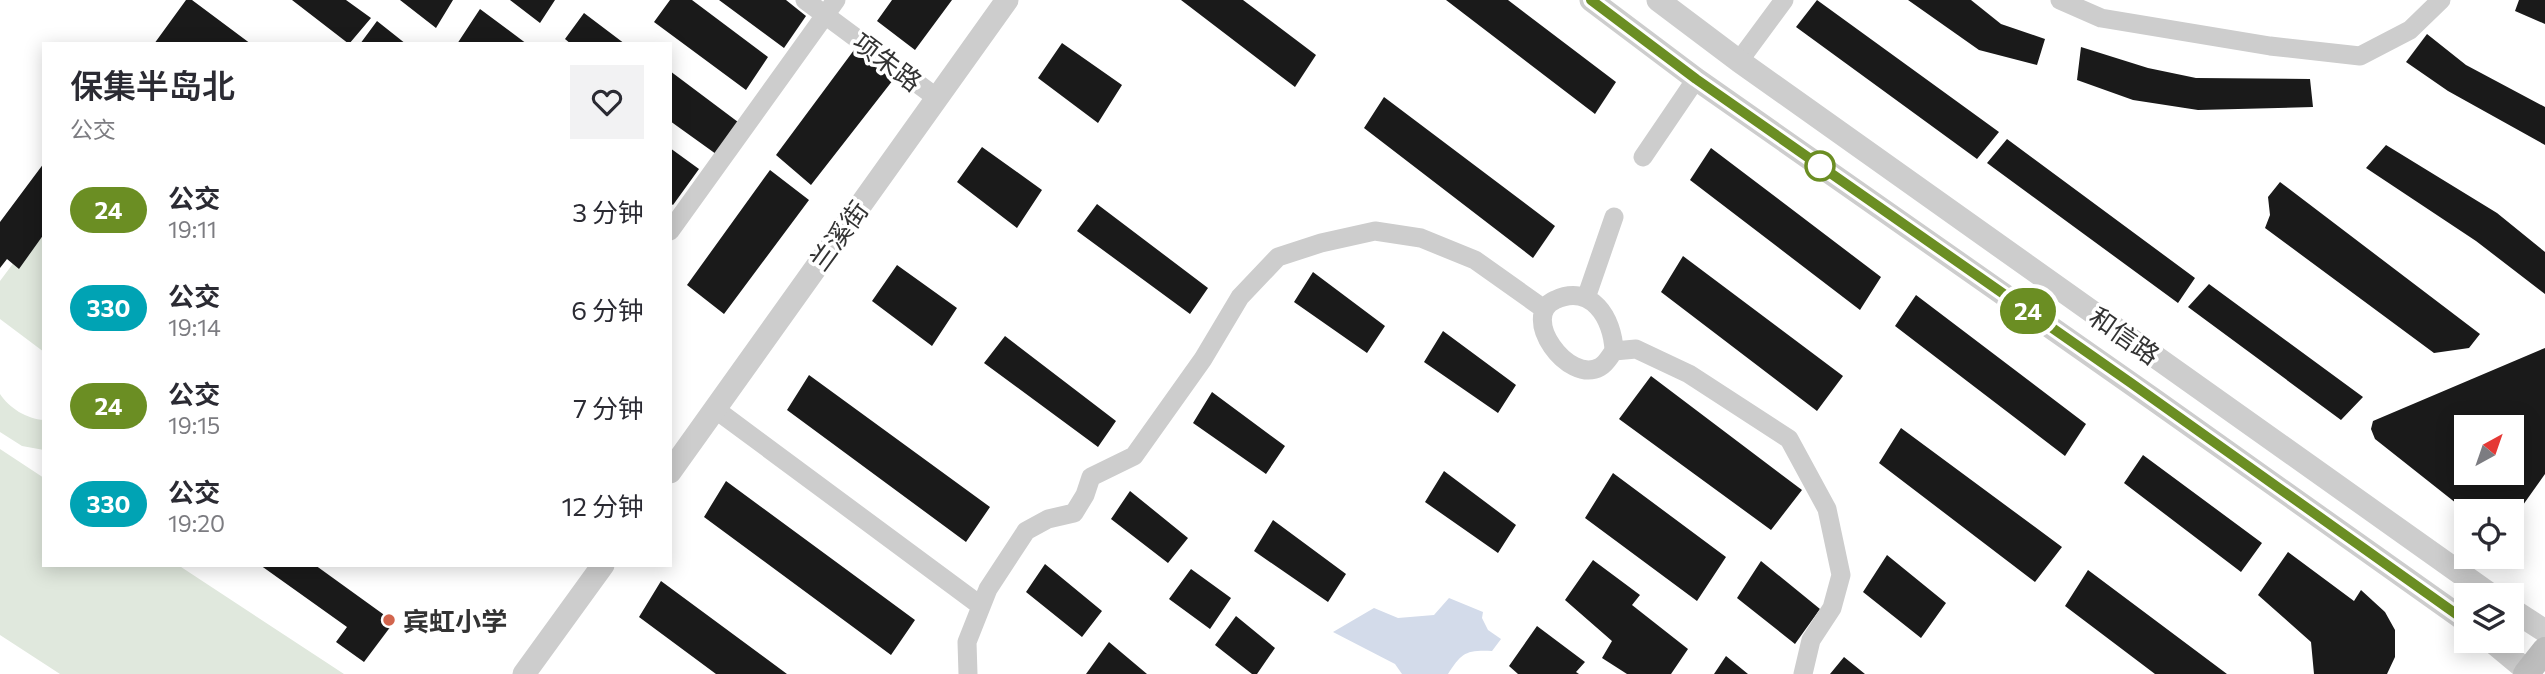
<!DOCTYPE html>
<html lang="zh">
<head>
<meta charset="utf-8">
<style>
  body { margin:0; font-family:Commissioner,"Noto Sans SC",sans-serif; background:#f2f2f3; color:#2b2b33; height:100vh; display:flex; flex-direction:column; font-size:26px; white-space:nowrap }
  * { box-sizing:border-box; margin:0 }
  p { font-size:23px; color:#7c7c81 }
  .icon { flex:none; width:38px; height:38px; fill:none; stroke:currentColor; stroke-width:2; stroke-linecap:round; stroke-linejoin:round }
  .map { position:relative; flex:1; overflow:hidden }
  .drawer { position:absolute; left:42px; top:42px; width:630px; height:525px; display:flex; flex-direction:column; background:#fff; border-radius:0px; box-shadow:0 4px 18px #0003 }
  .drawer>* { flex:none }
  .badge { padding:0 14px; border-radius:23px; font-size:24px; line-height:46px }
  .needle { width:46px; rotate:40deg }
  .tools { position:absolute; left:2454px; top:415px; display:grid; gap:14px }
  .tools a { display:grid; place-items:center; width:70px; height:70px; border-radius:0px; background:#fff; box-shadow:0 4px 18px #0003; font-size:35px }
  .map>.badge { position:absolute; translate:-50% -50%; box-shadow:0 0 0 4px #fff }
  .round { display:grid; place-items:center; flex:none; width:74px; height:74px; border-radius:0px; background:#f2f2f3 }
  .overview { display:flex; align-items:center; justify-content:space-between; height:119px; padding:0 28px }
  h1 { font-size:33px; font-weight:600; line-height:52px }
  ul { padding:0; list-style:none }
  li { display:flex; align-items:center; gap:21px; height:98px; padding:0 28px }
  li div { flex:1 }
  li b { display:block; font-size:26px }
  li em { font-style:normal }
  li .badge { min-width:77px; font-weight:700; text-align:center }
  .map>svg:first-child { display:block }
  .green { fill:#e0e8dd }
  .water { fill:#d3dbea }
  .building { fill:#1a1a1a; fill-rule:evenodd }
  .lines { fill:none; stroke-linecap:round; stroke-linejoin:round }
  .minor { stroke:#cdcdcd; stroke-width:19 }
  .tertiary { stroke:#cdcdcd; stroke-width:23 }
  .secondary { stroke:#bdbdbd; stroke-width:26 }
  .line-casing { stroke:#fff; stroke-width:16 }
  .line { stroke:#6b8e23; stroke-width:10 }
  .stop-dot { fill:#fff; stroke:#6b8e23; stroke-width:3.5 }
  .poi-dot { fill:#d2654d; stroke:#fff; stroke-width:2.5 }
  .labels { text-anchor:middle; dominant-baseline:central; stroke-width:7; stroke-linejoin:round; paint-order:stroke }
  .street-label { font-size:26px; fill:#333; stroke:#fff }
  .poi-label { font-size:26px; font-weight:bold; fill:#333; stroke:#fff; text-anchor:start }
</style>
</head>
<body>
<div class="map">
<svg width="2545" height="674" viewBox="0 0 2545 674">
  <rect width="100%" height="100%" fill="#fff"/>
  <!-- green -->
  <path class="green" d="M44 222V352L0 319V281Z
    M0 394C9 408 27 419 44 420V450L22 446 0 432Z
    M0 449 44 478V565H178L344 674H60L0 635Z"/>
  <!-- water -->
  <path class="water" d="M1449 598 1483 612 1482 618 1488 630 1501 639 1492 651C1465 650 1462 653 1448 674H1402L1395 664 1333 632 1374 608 1398 618 1434 615Z"/>
  <!-- building -->
  <path class="building" d="M186 0H192L251 44H154Z
    M292 0H346L371 18 349 44Z
    M400 0H453L436 28Z
    M510 0H555L540 23Z
    M670 0H692L768 57 746 90 654 22Z
    M719 0H786L806 16 784 48Z
    M892 0H952L915 50 877 21Z
    M1181 0H1243L1316 55 1295 87Z
    M1446 0H1508L1616 82 1595 114Z
    M1817 0 1999 132 1977 159 1796 27Z
    M1908 0H1971L2001 24 2045 39 2037 65 1979 50Z
    M2519 0H2545V24L2515 11Z
    M480 9 527 44H457Z
    M584 13 625 44H571L565 39Z
    M377 21 406 44H360Z
    M2427 34 2466 65 2545 107V145L2448 91 2406 62Z
    M1062 43 1122 85 1098 123 1038 78Z
    M2081 47 2148 68 2196 78 2310 79 2313 107 2198 110 2133 100 2077 80Z
    M854 50 893 80 811 185 776 155Z
    M670 71 738 122 716 154 670 121Z
    M1384 97 1555 226 1533 258 1364 128Z
    M2007 139 2195 278 2178 303 1987 163Z
    M2386 145 2497 213 2545 252V294L2476 241 2366 168Z
    M982 147 1042 190 1017 228 957 182Z
    M670 148 699 169 673 205 670 203Z
    M1711 148 1881 277 1860 310 1690 180Z
    M44 163V234L19 269 7 259 0 268V222Z
    M770 170 809 200 724 314 687 285Z
    M2280 182 2480 334 2469 348 2434 353 2265 228 2270 215 2268 197Z
    M1097 204 1208 288 1190 314 1077 231Z
    M1683 256 1843 376 1817 411 1661 292Z
    M897 265 957 308 932 346 872 301Z
    M1313 272 1385 326 1367 353 1294 302Z
    M2209 284 2363 397 2341 420 2188 307Z
    M1916 295 2086 424 2065 456 1895 326Z
    M1443 331 1516 385 1498 413 1424 362Z
    M1005 336 1116 421 1098 447 984 363Z
    M2545 348V474L2523 505 2511 513V511H2466L2375 439 2371 429 2373 421ZM2466 427H2511V472H2466Z
    M809 375 990 507 966 542 787 410Z
    M1651 376 1802 490 1771 530 1619 419Z
    M1212 392 1285 446 1266 474 1193 423Z
    M1901 428 2062 547 2035 582 1879 463Z
    M2143 455 2262 543 2241 572 2124 483Z
    M1444 471 1516 525 1498 553 1425 502Z
    M1613 473 1726 557 1697 601 1585 518Z
    M726 481 915 620 891 655 704 517Z
    M1130 491 1188 538 1168 563 1111 519Z
    M1273 520 1346 574 1328 602 1254 551Z
    M2288 552 2354 601 2361 590 2385 612 2395 630V657L2387 674H2314L2311 642 2258 595Z
    M1887 555 1946 603 1921 638 1863 592Z
    M1593 560 1640 595 1632 605 1688 649 1671 674H1627L1602 658 1612 641 1565 600Z
    M1761 561 1820 609 1795 644 1737 598Z
    M1045 564 1102 611 1082 637 1026 592Z
    M260 565H315L394 622 364 662 336 642 347 627Z
    M1191 569 1231 598 1210 629 1169 599Z
    M2088 570 2227 674H2155L2065 606Z
    M661 581 787 674H716L639 617Z
    M1236 616 1275 648 1257 674H1252L1215 645Z
    M1537 626 1585 662 1576 672 1579 674H1518L1509 666Z
    M1109 642 1147 674H1086Z
    M1726 656 1748 674H1714Z
    M1844 657 1865 674H1830Z"/>
  <g class="lines">
    <!-- minor -->
    <path class="minor" d="M805 0 937 98
      M2060 0 2101 18 2270 46 2360 56 2410 30 2441 0
      M1739 61 1784 0
      M1643 157 1696 79
      M670 231 836 0
      M1586 298 1614 217
      M1614 351C1613 318 1591 283 1555 300 1519 316 1568 385 1600 367 1606 364 1610 356 1614 351L1636 349 1689 374 1789 439 1827 509 1841 575 1832 608 1811 640 1803 674
      M715 409 981 606
      M968 674 967 642 988 589 1026 531 1048 519 1074 513 1085 495 1091 477 1134 456 1203 359 1240 297 1278 257 1321 243 1375 231 1421 238 1475 260 1544 309"/>
    <!-- tertiary -->
    <path class="tertiary" d="M1591 0 1696 79 2153 399 2466 621
      M1658 0 1739 61 2491 595
      M670 472 1007 0
      M2511 609 2545 631
      M2490 640 2531 674
      M524 674 603 565"/>
    <!-- secondary -->
    <path class="secondary" d="M2526 674 2545 650"/>
  </g>
  <g class="lines">
    <defs>
      <path id="line" d="M1591 0 1696 79 2131 383 2466 621"/>
    </defs>
    <!-- line casing -->
    <use href="#line" class="line-casing"/>
    <!-- line -->
    <use href="#line" class="line"/>
  </g>
  <!-- markers -->
  <circle class="stop-dot" cx="1820" cy="166" r="14"/>
  <circle class="poi-dot" cx="389" cy="620" r="7"/>
  <g class="labels">
    <!-- street labels -->
    <g class="street-label">
      <text transform="translate(888 61) rotate(37)">项朱路</text>
      <text transform="translate(838 235) rotate(-54)">兰溪街</text>
      <text transform="translate(2125 335) rotate(35)">和信路</text>
    </g>
    <!-- poi labels -->
    <g class="poi-label">
      <text x="403" y="620">宾虹小学</text>
    </g>
  </g>
</svg>
<div class="tools">
<a><svg class="needle" viewBox="-14 -14 28 28"><path d="M0-13l5 13h-10z" fill="#e53935"/><path d="M0 13l5-13h-10z" fill="#7c7c81"/></svg></a>
<a><svg class="icon" aria-label="locate" viewBox="0 0 24 24"><circle cx="12" cy="12" r="6"/><path d="M12 2v4M12 18v4M2 12h4M18 12h4"/></svg></a>
<a><svg class="icon" aria-label="layers" viewBox="0 0 24 24"><path d="M12 4l9 5-9 5-9-5zM3 14l9 5 9-5"/></svg></a>
</div>
<b class="badge" style="left:2028px;top:311px;background:#6b8e23;color:#fff">24</b>
<section class="drawer">
<div class="overview"><div><h1>保集半岛北</h1><p>公交</p></div><a class="round"><svg class="icon" aria-label="heart" viewBox="0 0 24 24"><path d="M12 20l-8-8c-3-5 5-10 8-4 3-6 11-1 8 4z"/></svg></a></div>
<ul>
<li><span class="badge" style="background:#6b8e23;color:#fff">24</span><div><b>公交</b><p>19:11</p></div><em>3 分钟</em></li>
<li><span class="badge" style="background:#00a3b4;color:#fff">330</span><div><b>公交</b><p>19:14</p></div><em>6 分钟</em></li>
<li><span class="badge" style="background:#6b8e23;color:#fff">24</span><div><b>公交</b><p>19:15</p></div><em>7 分钟</em></li>
<li><span class="badge" style="background:#00a3b4;color:#fff">330</span><div><b>公交</b><p>19:20</p></div><em>12 分钟</em></li>
</ul>
</section>
</div>
</body>
</html>
